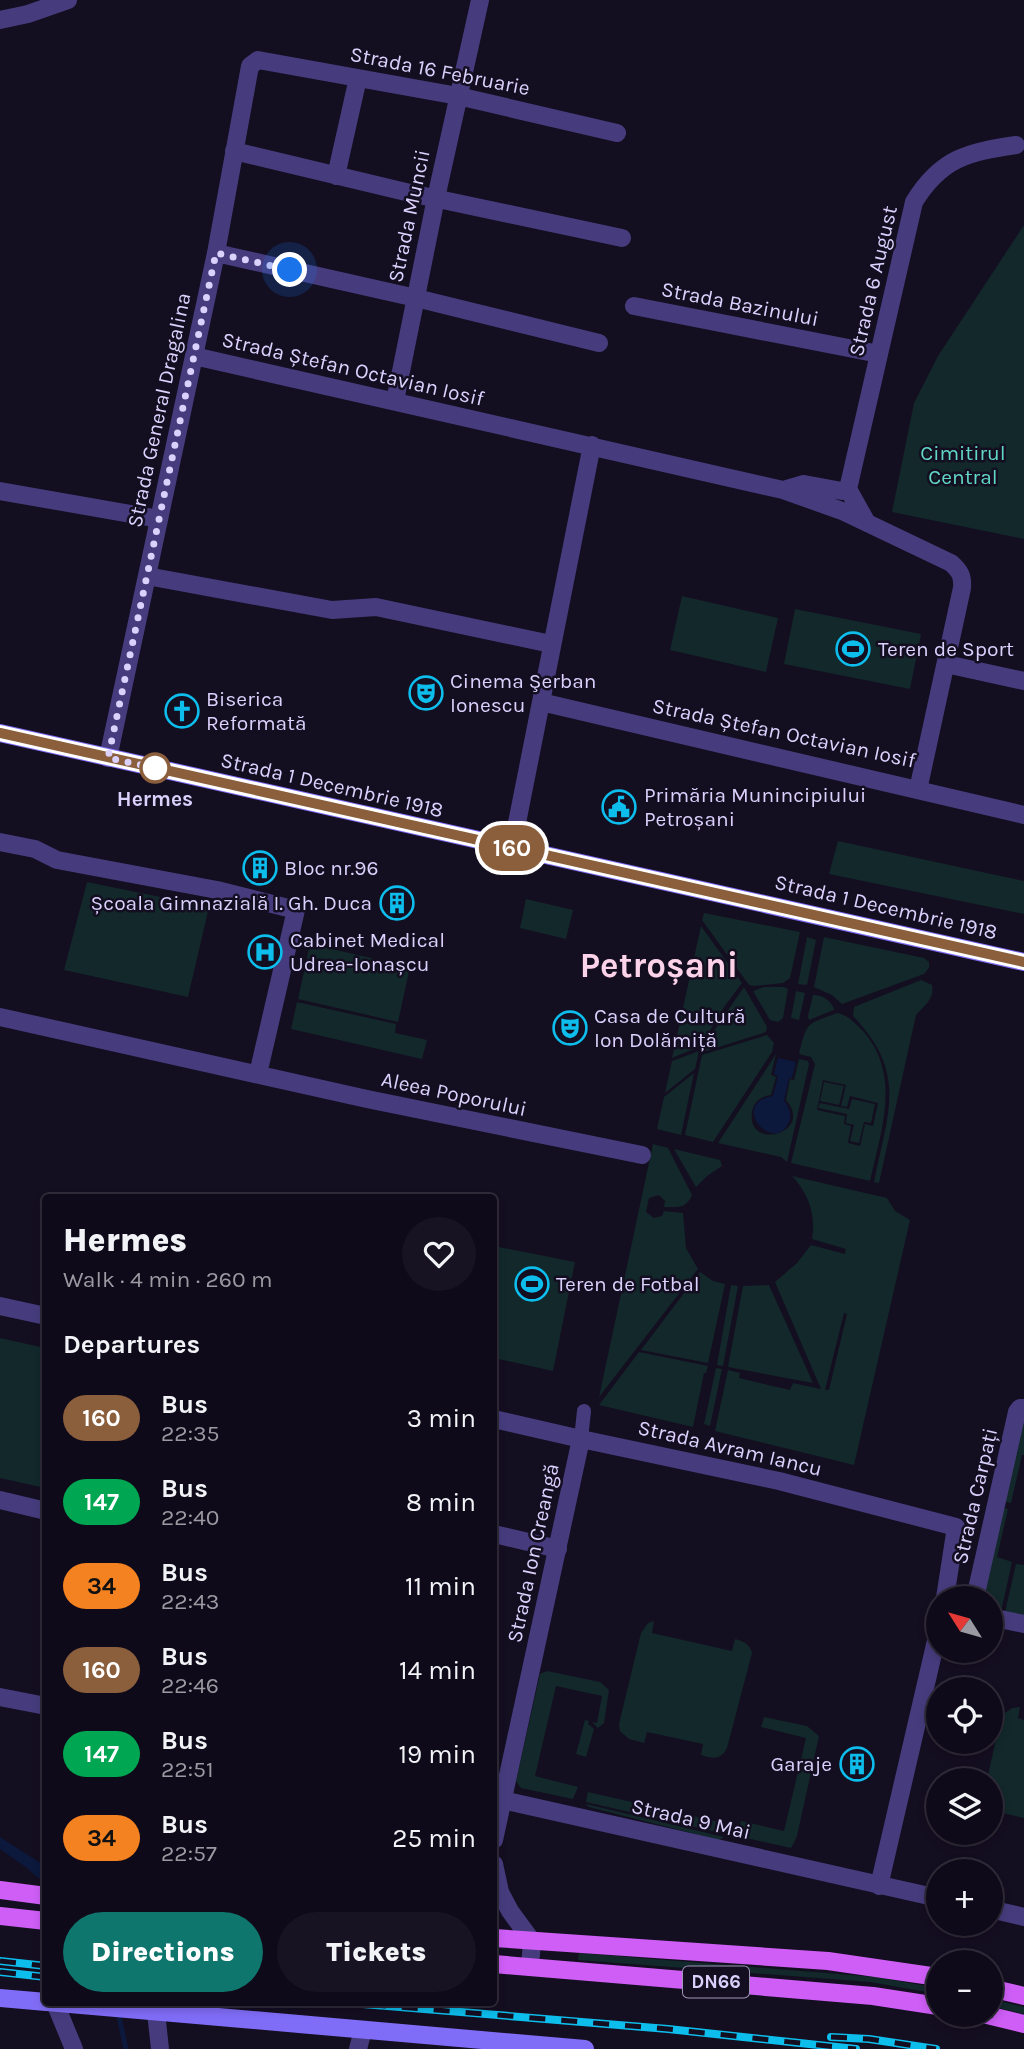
<!DOCTYPE html>
<html lang="en">
<head>
<meta charset="utf-8">
<style>
  body { margin:0; font-family:Karla,sans-serif; background:#181322; color:#f1f3f6; height:100vh; display:flex; flex-direction:column; font-size:26px; white-space:nowrap }
  * { box-sizing:border-box; margin:0 }
  p { font-size:23px; color:#9b9aa2 }
  .icon { flex:none; width:38px; height:38px; fill:none; stroke:currentColor; stroke-width:2; stroke-linecap:round; stroke-linejoin:round }
  .map { position:relative; flex:1; overflow:hidden }
  .details { position:absolute; left:42px; top:1194px; width:455px; height:812px; display:flex; flex-direction:column; background:#0f0a19; border-radius:7px; box-shadow:0 4px 10px #0003,0 0 0 2px #2f2b38 }
  .details>* { flex:none }
  .badge { padding:0 14px; border-radius:23px; font-size:24px; line-height:46px }
  .needle { width:46px; rotate:307deg }
  .buttons { position:absolute; left:926px; top:1586px; display:grid; gap:14px }
  .buttons a { display:grid; place-items:center; width:77px; height:77px; border-radius:50%; background:#0f0a19; box-shadow:0 4px 10px #0003,0 0 0 2px #2f2b38; font-size:35px }
  .you { position:absolute; width:35px; height:35px; margin:-18px; border:5px solid #fff; border-radius:50%; background:#1a73e8; box-shadow:0 0 0 10px #1a73e833 }
  .map>.badge { position:absolute; translate:-50% -50%; box-shadow:0 0 0 4px #fff }
  h2 { padding:0 21px; font-size:26px; line-height:63px }
  .round { display:grid; place-items:center; flex:none; width:74px; height:74px; border-radius:37px; background:#181322 }
  .head { display:flex; align-items:center; justify-content:space-between; height:119px; padding:0 21px }
  h1 { font-size:33px; font-weight:800; line-height:52px }
  .primary-button { display:flex; gap:14px; margin-top:auto; padding:14px 21px }
  .primary-button a { flex:1; height:80px; border-radius:42px; background:#0f766e; color:#fff; font-size:28px; font-weight:800; line-height:80px; text-align:center }
  .primary-button a+a { background:#181322; color:#f1f3f6 }
  ul { padding:0; list-style:none }
  li { display:flex; align-items:center; gap:21px; height:84px; padding:0 21px }
  li div { flex:1 }
  li b { display:block; font-size:26px }
  li em { font-style:normal }
  li .badge { min-width:77px; font-weight:700; text-align:center }
  .map>svg:first-child { display:block }
  .green { fill:#12282a; fill-rule:evenodd }
  .water { fill:#0c183c }
  .lines { fill:none; stroke-linecap:round; stroke-linejoin:round }
  .stream { stroke:#0c183c; stroke-width:5 }
  .pedestrian { stroke:#463c7d; stroke-width:14 }
  .minor { stroke:#463c7d; stroke-width:18 }
  .tertiary { stroke:#463c7d; stroke-width:18 }
  .secondary { stroke:#806df7; stroke-width:18 }
  .primary { stroke:#ce5ef6; stroke-width:18 }
  .rail-casing { stroke:#0dbdec; stroke-width:8 }
  .rail { stroke:#140e21; stroke-width:5; stroke-dasharray:16; stroke-linecap:butt }
  .line-casing { stroke:#fff; stroke-width:16 }
  .line { stroke:#8b5e3c; stroke-width:10 }
  .walk { stroke:#dad1fc; stroke-width:7; stroke-dasharray:0 12.6 }
  .stop-dot { fill:#fff; stroke:#8b5e3c; stroke-width:3.5 }
  .labels { text-anchor:middle; dominant-baseline:central; stroke-width:5; stroke-linejoin:round; paint-order:stroke }
  .shield { fill:#140e21; stroke:#9f96ba; stroke-width:2 }
  .shield-label { font-size:19px; font-weight:bold; fill:#dad1fc }
  .street-label { font-size:21px; fill:#dad1fc; stroke:#140e21 }
  .park-label { font-size:21px; fill:#61d8c7; stroke:#140e21 }
  .poi-label { font-size:21px; fill:#dad1fc; stroke:#140e21; text-anchor:start }
  .stop-label { font-size:21px; font-weight:bold; fill:#dad1fc; stroke:#140e21 }
  .town-label { font-size:35px; font-weight:bold; fill:#fdd3e9; stroke:#140e21 }
</style>
</head>
<body>
<div class="map">
<svg width="1024" height="2049" viewBox="0 0 1024 2049">
  <rect width="100%" height="100%" fill="#140e21"/>
  <!-- green -->
  <path class="green" d="M1024 225V539L892 512 914 403 938 356Z
    M682 596 778 618 766 672 670 650Z
    M795 609 921 634 910 689 784 664Z
    M838 841 1024 881V914L829 874Z
    M87 882 209 907 188 997 64 970Z
    M526 899 573 910 566 939 520 928Z
    M704 913 800 932 790 978 783 983 754 986 749 985 702 920Z
    M701 926 742 983 724 1007 701 1046 672 1058Z
    M807 937 816 940 807 985 798 984Z
    M824 937 924 958 929 962V968L924 974 842 1004 832 995 814 987Z
    M310 944 410 967 398 1022 298 999Z
    M921 980 932 985C935 999 924 1006 916 1015L879 1183 874 1182C888 1111 908 1074 853 1016L854 1007Z
    M744 987 767 1027 766 1032 703 1052 711 1035Z
    M764 987H784L788 989 783 1018 778 1022 770 1020 753 991Z
    M796 991 805 993 799 1020 791 1018Z
    M813 995C823 995 832 1001 834 1010L809 1020 808 1016Z
    M297 1002 396 1024 395 1033 427 1040 422 1059 291 1029Z
    M837 1013C848 1015 855 1023 863 1031 902 1075 881 1131 870 1181L791 1163 815 1064 811 1057 799 1054C807 1021 806 1025 837 1013ZM823 1080 846 1085 841 1106 847 1107 850 1096 878 1103 873 1126 865 1124 860 1146 848 1143 851 1126 844 1124 845 1116 817 1110Z
    M767 1035 774 1043 772 1052 713 1142 685 1135 702 1055Z
    M699 1051 695 1069 665 1093 672 1061Z
    M776 1054 771 1075 776 1077 771 1095C762 1096 754 1101 752 1112 746 1152 815 1133 786 1100L790 1079 794 1080 799 1059 808 1061 809 1064 787 1162 781 1157 718 1143Z
    M694 1073 681 1135 657 1129 664 1097Z
    M824 1082 844 1086 839 1105 820 1101Z
    M852 1099 875 1104 871 1123 864 1122 859 1143 850 1141 854 1125 846 1123 847 1114 818 1108 820 1103 849 1109Z
    M653 1144 668 1148 692 1195C686 1209 678 1207 664 1207L665 1201 659 1195 649 1198 646 1212 654 1218 662 1216 664 1211 683 1213 686 1248 698 1269 599 1397Z
    M674 1149 720 1160 722 1166 707 1176 696 1187Z
    M792 1176 887 1198 895 1211 910 1220 854 1465 715 1431 728 1370 740 1373 739 1378 790 1390 793 1383 821 1389 775 1282 797 1263 811 1245 845 1254 846 1249 812 1239C816 1215 809 1194 792 1176ZM844 1313 847 1314 829 1390H825Z
    M494 1246 575 1262 553 1371 494 1358Z
    M700 1272 713 1281 725 1284 708 1363 641 1350Z
    M731 1285 738 1286 723 1366 717 1365Z
    M769 1285 813 1383 728 1367 743 1286Z
    M0 1338 45 1348V1488L0 1478Z
    M639 1352 708 1366 706 1373H704L693 1427 599 1405Z
    M716 1368 722 1369 710 1426 704 1424Z
    M1024 1417V1455H1022L1011 1503 1001 1501Z
    M1000 1507 1008 1509 997 1557 1012 1562 1001 1612 991 1609 990 1598H981Z
    M1016 1564 1024 1565V1616L1005 1612Z
    M654 1621 652 1633 732 1651 735 1639C743 1641 750 1644 752 1653L727 1748C721 1760 713 1759 701 1755L703 1744 647 1732 644 1743 629 1739 620 1731 619 1724 641 1633 648 1623Z
    M547 1671 600 1682 609 1690 604 1723 598 1728 592 1722 597 1723 602 1696 556 1686 535 1776 578 1787 573 1799 521 1788 516 1781 540 1674Z
    M1020 1707 1018 1718 1024 1720V1818L998 1812 995 1824 991 1822 990 1780H987L1001 1716 1012 1708Z
    M764 1717 807 1726 819 1736 797 1836 791 1848 737 1836 741 1821 784 1831 806 1738 761 1727Z
    M585 1720 589 1721 588 1724 594 1729 586 1757 576 1754Z
    M588 1792 728 1824 725 1834 586 1802Z
    M586 1804 724 1837 719 1840 589 1807Z
    M579 1953 876 1977 938 1988V1994L870 1982 578 1960Z
    M991 1999 1024 2007V2014L991 2006Z"/>
  <!-- water -->
  <path class="water" d="M778 1058 796 1062 792 1078H789L784 1101C789 1107 792 1114 789 1122 774 1156 728 1103 773 1096L778 1076 774 1074Z
    M0 1837 45 1866V1877L38 1878 27 1868 0 1849Z"/>
  <g class="lines">
    <!-- stream -->
    <path class="stream" d="M118 2012 126 2049"/>
    <!-- pedestrian -->
    <path class="pedestrian" d="M581 1439 584 1411"/>
    <!-- minor -->
    <path class="minor" d="M0 20 28 14 68 0
      M234 151 410 193 622 238
      M336 176 358 78
      M216 253 416 298 599 343
      M634 306 879 354
      M194 356 783 490 842 511 951 563C960 571 963 576 962 588L918 790
      M395 401 436 198 480 0
      M787 489 804 484 842 491 848 489
      M0 491 159 519
      M867 523 848 489 914 202C941 158 968 152 1016 145
      M147 576 332 610 376 607 551 644
      M946 664 1024 681
      M541 702 1024 815
      M108 758 216 253 250 66 258 60 458 96 617 133
      M0 842 35 849 57 860 217 890 296 910 258 1074
      M512 848 592 445
      M0 1017 367 1099 642 1155
      M581 1439 779 1481 956 1527 945 1598
      M0 1500 46 1511
      M494 1534 558 1549
      M975 1598 1017 1412 1020 1408H1024
      M990 1617 1024 1624
      M0 1697 46 1706
      M494 1798 938 1898
      M879 1886 938 1632
      M990 1909 1024 1917
      M55 2003 74 2049
      M156 2012 160 2049
      M358 2049 363 2030"/>
    <!-- tertiary -->
    <path class="tertiary" d="M0 1306 46 1316
      M494 1419 581 1439 494 1840
      M494 1864 500 1892 510 1911 532 1941 530 1967"/>
    <!-- secondary -->
    <path class="secondary" d="M0 733 1024 962
      M0 1998 46 2002
      M47 2002 585 2049"/>
    <!-- primary -->
    <path class="primary" d="M0 1890 46 1896
      M0 1916 46 1921
      M494 1938 828 1961 938 1977
      M494 1964 873 1996 938 2006
      M990 1988 1024 1996
      M983 2014 1024 2024"/>
    <defs>
      <path id="rail" d="M0 1961 46 1966
        M0 1972 46 1977
        M338 2002 668 2029 856 2049
        M831 2037 869 2039 936 2049"/>
    </defs>
    <!-- rail casing -->
    <use href="#rail" class="rail-casing"/>
    <!-- rail -->
    <use href="#rail" class="rail"/>
  </g>
  <g class="lines">
    <defs>
      <path id="line" d="M0 733 1024 962"/>
    </defs>
    <!-- line casing -->
    <use href="#line" class="line-casing"/>
    <!-- line -->
    <use href="#line" class="line"/>
    <!-- walk -->
    <path class="walk" d="M155 768 160 769 108 758 216 253 290 270"/>
  </g>
  <!-- icons -->
  <defs>
    <symbol id="stadium-ring" viewBox="-11 -11 22 22"><circle r="9.5" fill="#140e21" stroke="#0dbdec" stroke-width="1.5"/><path d="M0-5a6.5 5 0 1 0 0 10a6.5 5 0 1 0 0-10ZM-3.5-1.8h7v3.6h-7Z" fill="#0dbdec"/></symbol>
    <symbol id="theatre-ring" viewBox="-11 -11 22 22"><circle r="9.5" fill="#140e21" stroke="#0dbdec" stroke-width="1.5"/><path d="M-5-5.5Q0-4 5-5.5V0Q5 5 0 6Q-5 5-5 0ZM-3.3-2.5H-1v1.5H-3.3ZM1-2.5H3.3v1.5H1ZM-2.8 1Q0 5.5 2.8 1Z" fill="#0dbdec"/></symbol>
    <symbol id="church-ring" viewBox="-11 -11 22 22"><circle r="9.5" fill="#140e21" stroke="#0dbdec" stroke-width="1.5"/><path d="M-1.2-6h2.4v3.5h3.3v2.4h-3.3V6h-2.4V-.1h-3.3v-2.4h3.3Z" fill="#0dbdec"/></symbol>
    <symbol id="civic-ring" viewBox="-11 -11 22 22"><circle r="9.5" fill="#140e21" stroke="#0dbdec" stroke-width="1.5"/><path d="M-.6-6.5H3V-4.5H.6V-3L4-1V1h2V6H-6V1h2V-1L-.6-3ZM-1.2 2.5V6h2.4V2.5Z" fill="#0dbdec"/></symbol>
    <symbol id="building-ring" viewBox="-11 -11 22 22"><circle r="9.5" fill="#140e21" stroke="#0dbdec" stroke-width="1.5"/><path d="M-4-6H4V6H1V3H-1V6H-4ZM-2.5-4.3h1.7v1.8h-1.7ZM.8-4.3h1.7v1.8H.8ZM-2.5-1h1.7V.8h-1.7ZM.8-1h1.7V.8H.8Z" fill="#0dbdec"/></symbol>
    <symbol id="hospital-ring" viewBox="-11 -11 22 22"><circle r="9.5" fill="#140e21" stroke="#0dbdec" stroke-width="1.5"/><path d="M-5-5h3v3.5h4V-5h3V5h-3V1.5h-4V5h-3Z" fill="#0dbdec"/></symbol>
  </defs>
  <g fill-rule="evenodd">
    <use href="#stadium-ring" x="834" y="630" width="38" height="38"/>
    <use href="#theatre-ring" x="407" y="674" width="38" height="38"/>
    <use href="#church-ring" x="163" y="692" width="38" height="38"/>
    <use href="#civic-ring" x="600" y="788" width="38" height="38"/>
    <use href="#building-ring" x="241" y="849" width="38" height="38"/>
    <use href="#building-ring" x="378" y="884" width="38" height="38"/>
    <use href="#hospital-ring" x="246" y="933" width="38" height="38"/>
    <use href="#theatre-ring" x="551" y="1009" width="38" height="38"/>
    <use href="#stadium-ring" x="513" y="1265" width="38" height="38"/>
    <use href="#building-ring" x="838" y="1745" width="38" height="38"/>
  </g>
  <!-- markers -->
  <circle class="stop-dot" cx="155" cy="768" r="14"/>
  <g class="labels">
    <!-- shield labels -->
    <rect class="shield" x="683" y="1966.5" width="66" height="31" rx="5"/>
    <g class="shield-label">
      <text x="716" y="1982">DN66</text>
    </g>
    <!-- street labels -->
    <g class="street-label">
      <text transform="translate(440 71) rotate(11)">Strada 16 Februarie</text>
      <text transform="translate(409 216) rotate(-78)">Strada Muncii</text>
      <text transform="translate(873 281) rotate(-77)">Strada 6 August</text>
      <text transform="translate(740 304) rotate(11)">Strada Bazinului</text>
      <text transform="translate(353 369) rotate(13)">Strada Ștefan Octavian Iosif</text>
      <text transform="translate(159 410) rotate(-78)">Strada General Dragalina</text>
      <text transform="translate(784 733) rotate(12)">Strada Ștefan Octavian Iosif</text>
      <text transform="translate(332 785) rotate(13)">Strada 1 Decembrie 1918</text>
      <text transform="translate(886 907) rotate(13)">Strada 1 Decembrie 1918</text>
      <text transform="translate(454 1094) rotate(12)">Aleea Poporului</text>
      <text transform="translate(730 1448) rotate(13)">Strada Avram Iancu</text>
      <text transform="translate(975 1496) rotate(-77)">Strada Carpați</text>
      <text transform="translate(533 1553) rotate(-78)">Strada Ion Creangă</text>
      <text transform="translate(691 1819) rotate(13)">Strada 9 Mai</text>
    </g>
    <!-- park labels -->
    <g class="park-label">
      <text x="963" y="453">Cimitirul<tspan x="963" dy="24">Central</tspan></text>
    </g>
    <!-- poi labels -->
    <g class="poi-label">
      <text x="878" y="649">Teren de Sport</text>
      <text x="450" y="681">Cinema Şerban<tspan x="450" dy="24">Ionescu</tspan></text>
      <text x="206" y="699">Biserica<tspan x="206" dy="24">Reformată</tspan></text>
      <text x="644" y="795">Primăria Munincipiului<tspan x="644" dy="24">Petroșani</tspan></text>
      <text x="284" y="868">Bloc nr.96</text>
      <text x="372" y="903" text-anchor="end">Școala Gimnazială I. Gh. Duca</text>
      <text x="290" y="940">Cabinet Medical<tspan x="290" dy="24">Udrea-Ionașcu</tspan></text>
      <text x="594" y="1016">Casa de Cultură<tspan x="594" dy="24">Ion Dolămiță</tspan></text>
      <text x="556" y="1284">Teren de Fotbal</text>
      <text x="832" y="1764" text-anchor="end">Garaje</text>
    </g>
    <!-- stop labels -->
    <g class="stop-label">
      <text x="155" y="799">Hermes</text>
    </g>
    <!-- town labels -->
    <g class="town-label">
      <text x="659" y="965">Petroșani</text>
    </g>
  </g>
</svg>
<div class="buttons">
<a><svg class="needle" viewBox="-14 -14 28 28"><path d="M0-13l5 13h-10z" fill="#e53935"/><path d="M0 13l5-13h-10z" fill="#9b9aa2"/></svg></a>
<a><svg class="icon" aria-label="locate" viewBox="0 0 24 24"><circle cx="12" cy="12" r="6"/><path d="M12 2v4M12 18v4M2 12h4M18 12h4"/></svg></a>
<a><svg class="icon" aria-label="layers" viewBox="0 0 24 24"><path d="M12 4l9 5-9 5-9-5zM3 14l9 5 9-5"/></svg></a>
<a>+</a>
<a>−</a>
</div>
<div class="you" style="left:290px;top:270px"></div>
<b class="badge" style="left:512px;top:848px;background:#8b5e3c;color:#fff">160</b>
<section class="details">
<div class="head"><div><h1>Hermes</h1><p>Walk · 4 min · 260 m</p></div><a class="round"><svg class="icon" aria-label="heart" viewBox="0 0 24 24"><path d="M12 20l-8-8c-3-5 5-10 8-4 3-6 11-1 8 4z"/></svg></a></div>
<h2>Departures</h2>
<ul>
<li><span class="badge" style="background:#8b5e3c;color:#fff">160</span><div><b>Bus</b><p>22:35</p></div><em>3 min</em></li>
<li><span class="badge" style="background:#00a651;color:#fff">147</span><div><b>Bus</b><p>22:40</p></div><em>8 min</em></li>
<li><span class="badge" style="background:#f58220;color:#111">34</span><div><b>Bus</b><p>22:43</p></div><em>11 min</em></li>
<li><span class="badge" style="background:#8b5e3c;color:#fff">160</span><div><b>Bus</b><p>22:46</p></div><em>14 min</em></li>
<li><span class="badge" style="background:#00a651;color:#fff">147</span><div><b>Bus</b><p>22:51</p></div><em>19 min</em></li>
<li><span class="badge" style="background:#f58220;color:#111">34</span><div><b>Bus</b><p>22:57</p></div><em>25 min</em></li>
</ul>
<div class="primary-button"><a>Directions</a><a>Tickets</a></div>
</section>
</div>
</body>
</html>
